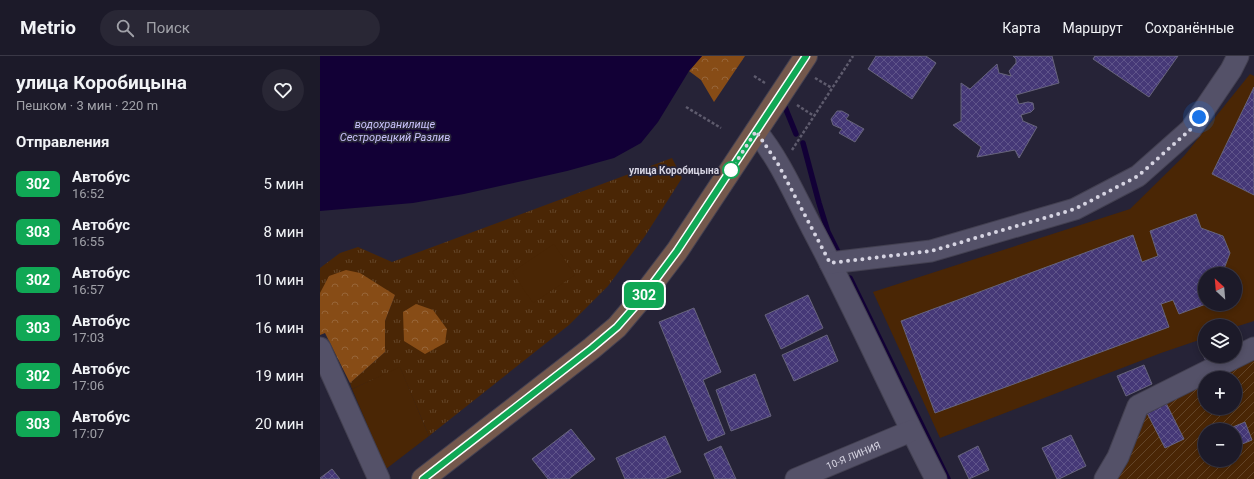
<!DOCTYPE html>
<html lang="ru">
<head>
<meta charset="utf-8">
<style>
  body { margin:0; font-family:Roboto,sans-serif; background:#292735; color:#f1f3f6; height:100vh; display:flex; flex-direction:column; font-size:15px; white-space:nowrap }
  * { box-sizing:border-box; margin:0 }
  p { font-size:13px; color:#a0a1a8 }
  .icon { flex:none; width:22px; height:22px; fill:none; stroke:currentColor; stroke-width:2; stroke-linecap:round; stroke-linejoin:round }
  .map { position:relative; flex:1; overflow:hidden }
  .drawer { display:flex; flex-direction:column; background:#1c1a29; width:320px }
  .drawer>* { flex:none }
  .badge { padding:0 8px; border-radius:6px; font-size:14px; line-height:26px }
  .needle { width:26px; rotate:334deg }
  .controls { position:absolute; left:878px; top:211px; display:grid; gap:8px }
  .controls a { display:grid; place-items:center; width:44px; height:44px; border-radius:50%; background:#1c1a29; box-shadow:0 2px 6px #0003,0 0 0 1px #3a3846; font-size:20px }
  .you { position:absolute; width:20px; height:20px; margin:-10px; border:3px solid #fff; border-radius:50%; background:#1a73e8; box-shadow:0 0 0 6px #1a73e833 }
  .map>.badge { position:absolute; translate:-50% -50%; box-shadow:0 0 0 2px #fff }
  h2 { padding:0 16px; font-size:15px; line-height:36px }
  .round { display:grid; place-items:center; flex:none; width:42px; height:42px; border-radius:21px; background:#292735 }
  .summary { display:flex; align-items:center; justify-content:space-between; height:68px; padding:0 16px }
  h1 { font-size:19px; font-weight:700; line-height:30px }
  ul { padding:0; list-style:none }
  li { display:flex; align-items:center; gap:12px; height:48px; padding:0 16px }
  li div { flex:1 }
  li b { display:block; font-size:15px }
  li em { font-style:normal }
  li .badge { min-width:44px; font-weight:700; text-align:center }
  header { display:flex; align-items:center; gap:24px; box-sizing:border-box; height:56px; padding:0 20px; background:#1c1a29; border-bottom:1px solid #3a3846 }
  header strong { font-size:19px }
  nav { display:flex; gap:22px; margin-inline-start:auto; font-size:14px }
  .search { width:280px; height:36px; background:#292735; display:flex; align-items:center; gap:10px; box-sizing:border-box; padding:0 14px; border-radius:22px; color:#a0a1a8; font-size:15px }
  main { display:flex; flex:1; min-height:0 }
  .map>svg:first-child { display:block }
  .grass { fill:url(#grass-tufts) }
  .forest { fill:url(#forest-crowns) }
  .park { fill:#4a2605; fill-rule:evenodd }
  .garden { fill:url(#garden-furrows); fill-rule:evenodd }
  .water { fill:#120036 }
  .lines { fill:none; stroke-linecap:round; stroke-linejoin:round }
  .stream { stroke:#120036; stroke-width:5.5 }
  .building { fill:url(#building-cross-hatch); stroke:#67647c }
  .street-casing { stroke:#434051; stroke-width:23 }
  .secondary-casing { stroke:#434051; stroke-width:24 }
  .path { stroke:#5e5b6d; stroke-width:2.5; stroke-dasharray:3 2; stroke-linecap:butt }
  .street { stroke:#545168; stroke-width:21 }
  .secondary { stroke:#74584c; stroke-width:22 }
  .line-casing { stroke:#fff; stroke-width:9 }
  .line { stroke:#10a855; stroke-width:6 }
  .walk { stroke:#d6d4e2; stroke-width:4; stroke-dasharray:0 7.2 }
  .stop-dot { fill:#fff; stroke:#10a855; stroke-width:2 }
  .labels { text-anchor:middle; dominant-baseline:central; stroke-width:3.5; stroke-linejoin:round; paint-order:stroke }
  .stop-label { font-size:10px; font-weight:bold; fill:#d6d4e2; stroke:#262337; text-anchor:end }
  .street-label { font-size:10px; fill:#d6d4e2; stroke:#262337 }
  .water-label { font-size:11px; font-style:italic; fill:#c9c2fb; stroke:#262337 }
</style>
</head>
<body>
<header>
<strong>Metrio</strong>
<div class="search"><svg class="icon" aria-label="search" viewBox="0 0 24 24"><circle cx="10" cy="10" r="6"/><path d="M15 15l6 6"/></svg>Поиск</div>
<nav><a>Карта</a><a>Маршрут</a><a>Сохранённые</a></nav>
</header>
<main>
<section class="drawer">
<div class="summary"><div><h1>улица Коробицына</h1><p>Пешком · 3 мин · 220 m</p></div><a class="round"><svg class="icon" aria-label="heart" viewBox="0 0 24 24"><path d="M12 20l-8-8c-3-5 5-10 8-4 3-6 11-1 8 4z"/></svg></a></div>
<h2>Отправления</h2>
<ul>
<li><span class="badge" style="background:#10a855;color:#fff">302</span><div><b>Автобус</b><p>16:52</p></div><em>5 мин</em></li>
<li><span class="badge" style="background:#10a855;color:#fff">303</span><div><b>Автобус</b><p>16:55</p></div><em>8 мин</em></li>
<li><span class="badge" style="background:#10a855;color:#fff">302</span><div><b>Автобус</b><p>16:57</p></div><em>10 мин</em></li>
<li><span class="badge" style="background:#10a855;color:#fff">303</span><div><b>Автобус</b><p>17:03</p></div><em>16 мин</em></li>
<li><span class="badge" style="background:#10a855;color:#fff">302</span><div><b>Автобус</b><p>17:06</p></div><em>19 мин</em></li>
<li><span class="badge" style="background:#10a855;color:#fff">303</span><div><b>Автобус</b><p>17:07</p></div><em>20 мин</em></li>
</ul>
</section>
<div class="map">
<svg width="934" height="423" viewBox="0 0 934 423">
  <defs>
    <pattern id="grass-tufts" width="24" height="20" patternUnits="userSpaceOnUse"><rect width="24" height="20" fill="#4a2605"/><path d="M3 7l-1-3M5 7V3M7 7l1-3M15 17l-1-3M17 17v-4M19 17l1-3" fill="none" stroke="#634529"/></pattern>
    <pattern id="forest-crowns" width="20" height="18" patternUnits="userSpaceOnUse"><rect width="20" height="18" fill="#874c16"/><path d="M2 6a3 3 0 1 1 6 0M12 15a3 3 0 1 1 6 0" fill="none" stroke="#976538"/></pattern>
    <pattern id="garden-furrows" width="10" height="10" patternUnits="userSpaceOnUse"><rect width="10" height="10" fill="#4a2605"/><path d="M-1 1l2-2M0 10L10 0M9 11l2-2" fill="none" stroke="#634529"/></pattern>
    <pattern id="building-cross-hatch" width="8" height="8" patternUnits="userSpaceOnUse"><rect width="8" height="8" fill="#453877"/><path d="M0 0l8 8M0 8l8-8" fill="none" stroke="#5f548a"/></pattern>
  </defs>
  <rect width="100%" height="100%" fill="#262337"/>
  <!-- grass -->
  <path class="grass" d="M352 102 362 122 325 180 288 230 249 269 109 380 80 312 32 333 30 327 65 296V265L75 239 0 237V212L20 197 38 191 72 206Z"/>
  <!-- forest -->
  <path class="forest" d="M382 0H425L394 46 381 24 369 15Z
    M26 214 40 217 75 239 65 265V296L30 327 5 277 0 279V237L9 220Z
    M96 248 113 254 127 273 125 287 105 298 84 285 83 256Z"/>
  <!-- park -->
  <path class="park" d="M930 18 934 20V265L915 271V270H885V282L841 297 620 382 553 236 810 153 864 100ZM885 218H915V248H885Z
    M234 188 255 219 213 247 192 216Z
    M80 311 109 380 66 413 32 333Z"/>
  <!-- garden -->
  <path class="garden" d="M934 301V423H796L823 351 885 323V352H915V322H888ZM885 374H915V404H885Z"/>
  <!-- water -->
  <path class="water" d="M0 0H382L369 15 338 66 321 87 294 102 247 115 144 138 93 147 0 155Z"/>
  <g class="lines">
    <!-- stream -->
    <path class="stream" d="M465 51 476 78
      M483 87 499 147 508 176 521 202
      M530 222 628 423"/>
  </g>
  <!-- building -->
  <path class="building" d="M556 0H606L616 7 592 43 548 13Z
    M693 0H732L739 27 696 39 699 48 708 46 713 47 714 53 711 56 701 59 703 65 717 71 699 102 695 94 657 101 661 91 633 69 641 65V27L650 33 677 8 679 17 691 20 689 15 696 7V3Z
    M775 0H858L829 41 773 3Z
    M934 31V139L892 118Z
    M517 55H522L529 59 526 63 544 73 535 86 519 77 522 73 513 69 511 63Z
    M876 158 881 172 903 180 910 197 902 218H885L886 248 859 258 853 244 841 248 849 271 615 357 581 265 813 179 822 206 838 200 830 175Z
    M488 239 503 272 461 293 445 259Z
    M374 252 401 316 383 324 405 378 388 385 339 266Z
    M507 279 518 305 474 325 462 299Z
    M885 288V300H903L888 309 879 291Z
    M824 309 832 328 806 340 797 320Z
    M435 318 451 360 411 375 396 334Z
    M844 343 864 383 845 392 825 353Z
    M925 366 932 384 915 391V374L908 373Z
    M251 373 275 403 249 423H228L212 403Z
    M751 379 766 410 739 423H737L722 392Z
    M345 380 361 416 344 423H305L296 402Z
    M401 390 416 423H395L384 398Z
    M658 390 669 414 649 423 638 400Z
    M12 413 20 423H0V422Z"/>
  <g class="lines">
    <defs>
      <g id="street">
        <path d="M436 75C460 104 475 140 492 172 536 255 573 340 616 423"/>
        <path d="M510 207 611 195 755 153 818 120 871 73 911 14 918 0"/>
        <path d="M0 292 59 423"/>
        <path id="s1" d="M476 423 591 375"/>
        <path d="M785 423 798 401 818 350 934 292"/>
      </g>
      <path id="secondary" d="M103 423 272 292 297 271 319 245 357 195 486 0"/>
    </defs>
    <!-- street casing -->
    <use href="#street" class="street-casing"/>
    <!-- secondary casing -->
    <use href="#secondary" class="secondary-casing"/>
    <!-- path -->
    <path class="path" d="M434 20 445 27
      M495 22 512 32
      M477 49 494 60
      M366 51 401 72
      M472 94 533 0"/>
    <!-- street -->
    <use href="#street" class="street"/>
    <!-- secondary -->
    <use href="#secondary" class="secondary"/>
  </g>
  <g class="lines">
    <defs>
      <path id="line" d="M103 423 272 292 297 271 319 246 357 195 486 0"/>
    </defs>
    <!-- line casing -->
    <use href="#line" class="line-casing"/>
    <!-- line -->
    <use href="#line" class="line"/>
    <!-- walk -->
    <path class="walk" d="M411 114 436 75 458 108 510 207 611 195 755 153 818 120 871 73 879 61"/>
  </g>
  <!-- markers -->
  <circle class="stop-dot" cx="411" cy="114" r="8"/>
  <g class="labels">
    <!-- stop labels -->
    <g class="stop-label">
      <text x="399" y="114">улица Коробицына</text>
    </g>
    <!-- street labels -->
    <g class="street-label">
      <text stroke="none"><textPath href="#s1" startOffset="62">10-Я ЛИНИЯ</textPath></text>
    </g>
    <!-- water labels -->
    <g class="water-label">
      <text x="75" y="68">водохранилище<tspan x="75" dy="13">Сестрорецкий Разлив</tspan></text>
    </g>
  </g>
</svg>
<div class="controls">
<a><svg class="needle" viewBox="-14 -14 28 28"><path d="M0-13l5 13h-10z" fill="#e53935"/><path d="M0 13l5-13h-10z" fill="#a0a1a8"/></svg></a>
<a><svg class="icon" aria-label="layers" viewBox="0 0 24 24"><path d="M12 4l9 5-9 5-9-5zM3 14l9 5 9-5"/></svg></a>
<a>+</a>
<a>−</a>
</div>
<div class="you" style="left:879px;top:61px"></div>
<b class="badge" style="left:324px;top:239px;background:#10a855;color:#fff">302</b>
</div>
</main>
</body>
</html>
